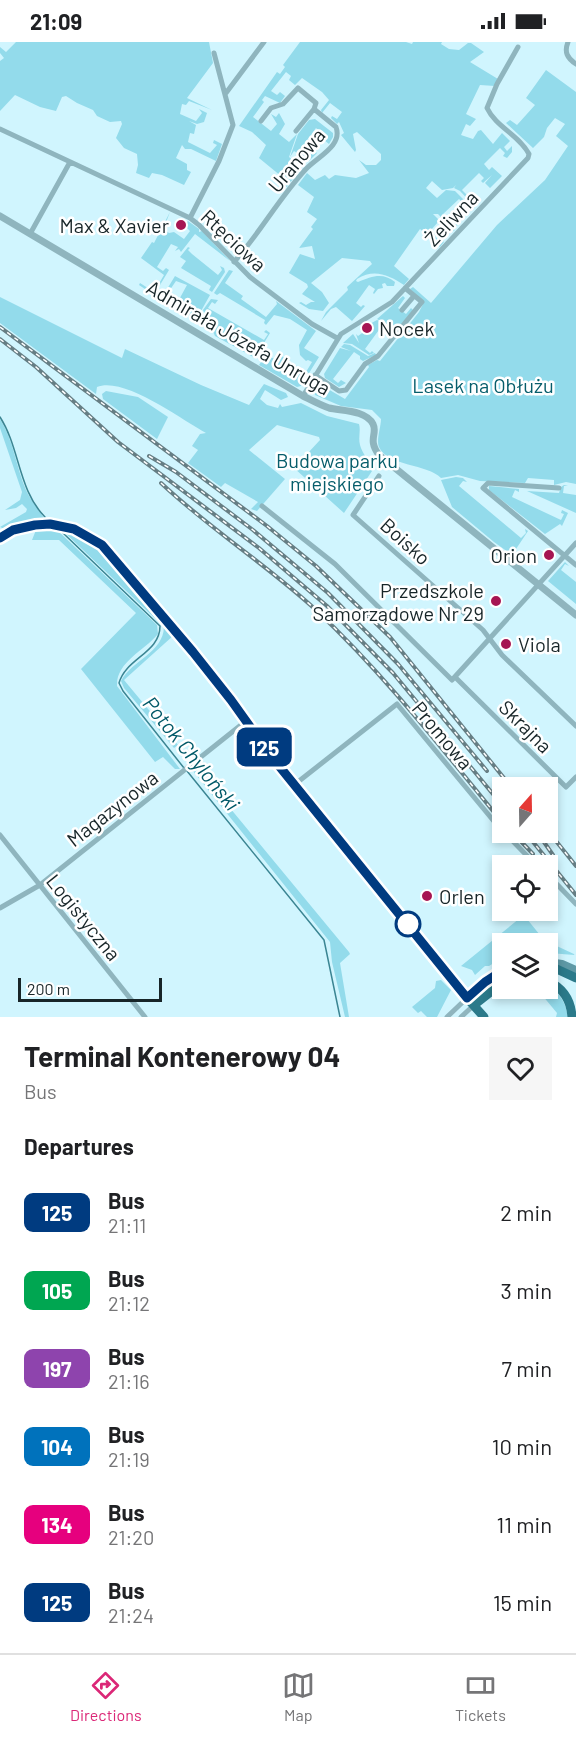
<!DOCTYPE html>
<html lang="en">
<head>
<meta charset="utf-8">
<style>
  body { margin:0; font-family:Barlow,sans-serif; background:#f6f6f6; color:#202124; height:100vh; display:flex; flex-direction:column; font-size:22px; white-space:nowrap }
  * { box-sizing:border-box; margin:0 }
  p { font-size:20px; color:#757577 }
  .icon { flex:none; width:33px; height:33px; fill:none; stroke:currentColor; stroke-width:2; stroke-linecap:round; stroke-linejoin:round }
  .map { position:relative; height:975px; overflow:hidden }
  .details { display:flex; flex-direction:column; background:#fff; flex:1 }
  .details>* { flex:none }
  .badge { padding:0 12px; border-radius:9px; font-size:21px; line-height:39px }
  .needle { width:39px; rotate:20deg }
  .tools { position:absolute; left:492px; top:735px; display:grid; gap:12px }
  .tools a { display:grid; place-items:center; width:66px; height:66px; border-radius:0px; background:#fff; box-shadow:0 3px 9px #0003; font-size:30px }
  .scale { position:absolute; left:18px; bottom:15px; width:144px; box-sizing:border-box; padding-left:6px; border:3px solid #172528; border-top:0; font-size:16px; line-height:21px; white-space:nowrap; color:#172528; -webkit-text-stroke:4px #fff; paint-order:stroke }
  .map>.badge { position:absolute; translate:-50% -50%; box-shadow:0 0 0 3px #fff }
  h2 { padding:0 24px; font-size:22px; line-height:54px }
  .round { display:grid; place-items:center; flex:none; width:63px; height:63px; border-radius:0px; background:#f6f6f6 }
  .overview { display:flex; align-items:center; justify-content:space-between; height:102px; padding:0 24px }
  h1 { font-size:28px; font-weight:700; line-height:45px }
  ul { padding:0; list-style:none }
  li { display:flex; align-items:center; gap:18px; height:78px; padding:0 24px }
  li div { flex:1 }
  li b { display:block; font-size:22px }
  li em { font-style:normal }
  li .badge { min-width:66px; font-weight:700; text-align:center }
  .status { display:flex; justify-content:space-between; align-items:center; height:42px; padding:0 30px; background:#fff; direction:ltr }
  .status svg { height:16px; fill:currentColor }
  .tabs { display:flex; justify-content:space-around; align-items:center; height:84px; border-top:2px solid #e0e0e0; background:#fff; font-size:16px; color:#757577 }
  .tabs a { display:grid; justify-items:center; gap:3px }
  .tabs .current { color:#db2777 }
  .map>svg:first-child { display:block }
  .green { fill:#93dbeb }
  .lines { fill:none; stroke-linecap:round; stroke-linejoin:round }
  .stream { stroke:#3b8593; stroke-width:1.5 }
  .minor { stroke:#8fb5be; stroke-width:5 }
  .tertiary { stroke:#8fb5be; stroke-width:7 }
  .secondary { stroke:#5e99a6; stroke-width:8 }
  .trunk { stroke:#2b7a8a; stroke-width:9 }
  .rail-casing { stroke:#667e84; stroke-width:4 }
  .rail { stroke:#fff; stroke-width:1.5; stroke-dasharray:4.5; stroke-linecap:butt }
  .line-casing { stroke:#fff; stroke-width:14 }
  .line { stroke:#003b80; stroke-width:9 }
  .poi-dot { fill:#a61552; stroke:#fff; stroke-width:2 }
  .stop-dot { fill:#fff; stroke:#003b80; stroke-width:3 }
  .labels { text-anchor:middle; dominant-baseline:central; stroke-width:5; stroke-linejoin:round; paint-order:stroke }
  .street-label { font-size:20px; fill:#172528; stroke:#fff }
  .poi-label { font-size:20px; fill:#172528; stroke:#fff; text-anchor:end }
  .park-label { font-size:20px; fill:#065d6b; stroke:#fff }
  .water-label { font-size:21px; font-style:italic; fill:#005968; stroke:#fff }
</style>
</head>
<body>
<div class="status"><b>21:09</b><svg viewBox="0 0 49 12"><path d="M0 12V9h3v3zM5 12V6h3v6zM10 12V3h3v9zM15 12V0h3v12zM26 1h20v11H26zM47 4h2v5h-2z"/></svg></div>
<div class="map">
<svg width="576" height="975" viewBox="0 0 576 975">
  <rect width="100%" height="100%" fill="#d0f5fe"/>
  <!-- green -->
  <path class="green" d="M16 0H209L213 21 187 56 212 68 189 59 186 63 182 62 180 72 196 79 202 71 199 67 207 71 204 80 197 82 189 79 196 83 194 92 190 91 188 100 210 111 217 103 213 101 214 98 222 102 216 119 191 107H185L182 103 176 116 187 122V128L191 130 184 143 162 133 152 131 149 136 136 131 138 123 137 112 124 106 116 96 122 82 121 79 110 80 97 74 93 68 77 61 66 54 62 55 56 69 40 65 15 53 0 69V19L4 16 0 11V5L6 10Z
    M300 0H406L412 2 413 0H442L441 2 449 7 459 8 468 1H471L484 10 470 20 498 37 495 44 480 43 466 72 476 77 470 84 466 82 461 93 473 97 478 89 481 88 493 102 502 91 510 99 504 105 507 109 512 104V110L507 116 503 114 505 111 500 106 484 122 489 128 492 125 502 134 490 146 485 141 492 133 483 141 481 139 484 136 479 131 462 148 461 147 468 154 474 153 479 158 474 164 460 149 454 146 456 143 453 146 442 148 432 139 426 146 437 156 446 148 455 149 472 166 467 170 461 165 464 162 459 157 442 173 447 179 451 176 458 182 454 189 438 172H433L441 180 439 179 431 188 436 192 435 194 438 198 440 197 444 200 440 205 420 187 394 224 409 237 404 243C389 233 374 226 357 237L356 239 358 240C372 234 383 230 395 240L394 244H387L385 241 382 242 383 246 378 247 374 252 373 251 375 247 369 243 356 261 361 265 363 263 365 264 352 279 336 265 331 267 321 279 326 270 348 248 347 245 372 222 370 219 342 216 311 241 322 250 329 261 323 269 309 267 299 261 301 260 306 263 311 260H315L302 252 308 245 307 242 289 231 300 212 315 217 312 204 299 206 313 187 311 185 317 177 307 170 314 155 298 143 307 131 315 138 325 133 329 137 335 133 356 136 369 131 359 118 366 123H376L381 118V112L357 90 353 92 356 108 355 110 341 93 344 91 339 80 337 82 331 76 332 74 337 77 342 70 330 61 322 71 321 68 329 58 322 50 302 36 295 43 289 38 291 34 286 30 271 49 277 53 280 50 285 54 280 61 265 54 262 58 264 60 253 75 271 89 277 82 271 72 276 75 279 71 285 82 279 92 289 100 297 92 289 115 299 123V129L297 131 295 129 293 131 295 134 287 145 284 143 287 139 259 116 266 103 252 90 239 84 277 30 280 32 285 25 283 23Z
    M546 28 576 50V442L566 440 554 443V438L528 436 525 441 480 439 458 433 441 436C428 422 387 424 379 405 376 398 381 385 381 377L372 368 341 364 315 353 314 348 320 340 321 343 345 357 369 325 368 323 377 318 380 319 419 270 424 260 410 247 413 245 431 261 497 183 545 138 568 104 556 94 565 82 555 76 547 86 544 95 533 106 506 81 510 78 517 83 535 63 526 56Z
    M315 77 333 91V95L329 102 319 94 321 91 316 86 302 105 308 110 310 106 317 111 309 119 294 109 290 115 298 92 309 78Z
    M170 170 165 183 166 185 165 188 169 191 174 190 184 197 190 189 184 183 188 179 199 187V190L202 189 230 219 195 192 181 210 179 207 175 209 178 205 171 202 157 225 163 229 166 226 169 228 154 253 139 243 140 241 154 250 164 233 141 216 152 200 154 201Z
    M188 205 190 206 188 208 192 212 218 233 222 228 220 224 224 226 225 230 212 250 209 248 211 244 181 226 186 219 180 215Z
    M229 228 233 229 225 241 243 254 241 257 266 275 277 262 276 259 316 289 304 306 319 315 301 344 297 345 259 323 266 313 277 318 280 313 306 330 312 320 308 318 306 319 300 313 299 303 307 288 290 277 274 273 266 283 264 281 265 278 220 251 217 253 214 251Z
    M175 234 210 253 196 278 175 265 187 243 176 239 165 255 174 260 172 264 161 257Z
    M403 254 405 256 398 266 406 272 411 266 413 268 394 291 390 284 377 277Z
    M0 255 122 316 125 307 201 343 249 363 264 342 286 351 288 355 281 358 265 348 260 357 267 363 278 366 280 362 282 365 301 361 327 374 359 382C361 389 358 395 360 403 362 411 369 419 374 426L344 471 294 426 320 398 319 395 277 383 249 408 285 437 257 469 251 467 258 460 225 441 221 445 188 421 198 408 192 404 200 392 206 391C182 378 124 334 97 345L96 352 0 281Z
    M211 257 218 258 215 262 212 260 208 266 264 298 268 292 264 290 266 288 270 291 255 316 215 294 203 268Z
    M377 278 384 281 365 307 370 311 372 309 374 311 369 313 352 302 343 301 353 292 359 301 356 292 358 294 365 289 367 290 369 288 366 284Z
    M344 302 350 303 368 314 375 311 376 313 363 319 360 317V314L354 310 333 337 338 341 341 338 346 341 339 345 325 336 324 332 340 306 351 309 341 305Z
    M106 349 138 355 168 375 157 397 103 357 102 352Z
    M0 377C14 399 16 425 26 448 31 459 38 467 44 476L7 488 0 485 26 470 27 467 22 462 16 466 5 468 20 458 22 450 0 386Z
    M456 435 463 436 467 440 463 439 459 444 521 496 526 491 525 487 528 489 512 513 494 500 452 465 441 438Z
    M564 443H568L564 444 563 451 576 453V471L527 449 559 451 561 445Z
    M489 444 519 447V450L515 448 512 455 561 478 564 472 561 471 562 468 568 471 562 484 560 482 545 492 489 448Z
    M44 487H56L157 583 158 592C144 609 116 620 117 644L180 727H175L163 715 155 720 81 627 136 571 59 498H32L36 488Z
    M62 488 92 502 122 532 174 593 124 638 178 703 174 706 124 646 121 639C132 618 163 611 164 585Z
    M565 520 569 524 565 522 561 528 576 540V562L548 539Z
    M197 726 349 910 350 912 340 921 349 975H345L332 920 330 900 193 729Z
    M520 876 527 877 544 898 576 913 548 911V902H502V916L489 924H485L475 933 472 928 461 924Z
    M441 938 451 948 437 975H427L421 969 418 971 412 965 435 946 436 939Z
    M548 943C560 951 566 961 568 975H556L557 971 542 953 537 955 530 947 548 946Z"/>
  <g class="lines">
    <!-- stream -->
    <path class="stream" d="M0 375C20 406 18 448 45 475
      M63 491 160 584C160 611 126 616 119 641L123 649 184 726
      M187 729 324 898 340 975"/>
    <!-- minor -->
    <path class="minor" d="M568 0C564 10 567 16 576 22
      M226 51 264 0
      M0 87 190 176 199 183 250 235 312 282 337 296
      M296 89 314 67
      M190 176 219 119 233 83 214 11
      M30 192 70 120
      M234 220C260 191 279 156 306 127 317 115 343 104 336 85L314 67 316 61 298 46 283 62 271 66 261 79
      M402 268 414 254
      M315 333 339 349 346 348 365 322 378 314 422 260 405 246
      M303 354 341 292 392 260 528 116 529 112C519 93 496 85 487 66L497 42 518 5
      M379 434 353 473 483 588 502 613 576 684
      M559 446 488 441 483 446 576 523
      M262 464 335 522 452 638 576 501
      M0 496C34 475 78 479 107 508L193 610 231 658 271 714 467 956 447 975
      M455 635 566 745 576 735
      M294 743 397 662 502 789
      M504 790 537 824
      M0 793 145 975
      M548 833 576 862
      M0 866 40 843 246 679
      M461 975 474 963"/>
    <!-- tertiary -->
    <path class="tertiary" d="M0 174 303 354C311 358 320 363 329 366 342 369 366 368 373 382 378 392 367 397 379 413L576 573"/>
    <!-- secondary -->
    <path class="secondary" d="M548 920 562 922 576 928"/>
    <!-- trunk -->
    <path class="trunk" d="M548 923 576 936
      M548 939C563 946 571 959 572 975
      M474 963 502 941
      M484 975 467 956 502 929"/>
    <defs>
      <path id="rail" d="M0 285 267 484 316 524 390 595 512 746
        M0 297 36 325 118 400 259 506 327 564 393 631 502 763
        M149 414 176 430 253 488 328 551 398 622 487 729
        M161 441C210 487 267 523 316 568 385 633 442 707 502 780
        M548 789 576 824
        M512 790 533 812
        M525 790 576 853
        M537 790 553 813"/>
    </defs>
    <!-- rail casing -->
    <use href="#rail" class="rail-casing"/>
    <!-- rail -->
    <use href="#rail" class="rail"/>
  </g>
  <g class="lines">
    <defs>
      <path id="line" d="M0 496 13 488 35 483 50 482 74 487 102 503 193 610 231 658 271 714 467 956 485 940 502 929"/>
    </defs>
    <!-- line casing -->
    <use href="#line" class="line-casing"/>
    <!-- line -->
    <use href="#line" class="line"/>
  </g>
  <!-- markers -->
  <g class="poi-dot">
    <circle cx="181" cy="183" r="6"/>
    <circle cx="367" cy="286" r="6"/>
    <circle cx="549" cy="513" r="6"/>
    <circle cx="496" cy="559" r="6"/>
    <circle cx="506" cy="602" r="6"/>
    <circle cx="427" cy="854" r="6"/>
  </g>
  <circle class="stop-dot" cx="408" cy="882" r="12"/>
  <g class="labels">
    <!-- street labels -->
    <g class="street-label">
      <text transform="translate(296 118) rotate(-50)">Uranowa</text>
      <text transform="translate(451 176) rotate(-47)">Żeliwna</text>
      <text transform="translate(234 198) rotate(43)">Rtęciowa</text>
      <text transform="translate(239 295) rotate(30)">Admirała Józefa Unruga</text>
      <text transform="translate(406 499) rotate(42)">Boisko</text>
      <text transform="translate(526 684) rotate(45)">Skrajna</text>
      <text transform="translate(443 693) rotate(50)">Promowa</text>
      <text transform="translate(112 766) rotate(-38)">Magazynowa</text>
      <text transform="translate(84 875) rotate(51)">Logistyczna</text>
    </g>
    <!-- poi labels -->
    <g class="poi-label">
      <text x="169" y="183">Max &amp; Xavier</text>
      <text x="379" y="286" text-anchor="start">Nocek</text>
      <text x="537" y="513">Orion</text>
      <text x="484" y="548">Przedszkole<tspan x="484" dy="23">Samorządowe Nr 29</tspan></text>
      <text x="518" y="602" text-anchor="start">Viola</text>
      <text x="439" y="854" text-anchor="start">Orlen</text>
    </g>
    <!-- park labels -->
    <g class="park-label">
      <text x="483" y="343">Lasek na Obłużu</text>
      <text x="337" y="418">Budowa parku<tspan x="337" dy="23">miejskiego</tspan></text>
    </g>
    <!-- water labels -->
    <g class="water-label">
      <text transform="translate(192 711) rotate(51)">Potok Chyloński</text>
    </g>
  </g>
</svg>
<div class="tools">
<a><svg class="needle" viewBox="-14 -14 28 28"><path d="M0-13l5 13h-10z" fill="#e53935"/><path d="M0 13l5-13h-10z" fill="#757577"/></svg></a>
<a><svg class="icon" aria-label="locate" viewBox="0 0 24 24"><circle cx="12" cy="12" r="6"/><path d="M12 2v4M12 18v4M2 12h4M18 12h4"/></svg></a>
<a><svg class="icon" aria-label="layers" viewBox="0 0 24 24"><path d="M12 4l9 5-9 5-9-5zM3 14l9 5 9-5"/></svg></a>
</div>
<div class="scale">200 m</div>
<b class="badge" style="left:264px;top:705px;background:#003b80;color:#fff">125</b>
</div>
<section class="details">
<div class="overview"><div><h1>Terminal Kontenerowy 04</h1><p>Bus</p></div><a class="round"><svg class="icon" aria-label="heart" viewBox="0 0 24 24"><path d="M12 20l-8-8c-3-5 5-10 8-4 3-6 11-1 8 4z"/></svg></a></div>
<h2>Departures</h2>
<ul>
<li><span class="badge" style="background:#003b80;color:#fff">125</span><div><b>Bus</b><p>21:11</p></div><em>2 min</em></li>
<li><span class="badge" style="background:#00a651;color:#fff">105</span><div><b>Bus</b><p>21:12</p></div><em>3 min</em></li>
<li><span class="badge" style="background:#8e44ad;color:#fff">197</span><div><b>Bus</b><p>21:16</p></div><em>7 min</em></li>
<li><span class="badge" style="background:#0072bc;color:#fff">104</span><div><b>Bus</b><p>21:19</p></div><em>10 min</em></li>
<li><span class="badge" style="background:#e6007e;color:#fff">134</span><div><b>Bus</b><p>21:20</p></div><em>11 min</em></li>
<li><span class="badge" style="background:#003b80;color:#fff">125</span><div><b>Bus</b><p>21:24</p></div><em>15 min</em></li>
</ul>
</section>
<nav class="tabs">
<a class="current"><svg class="icon" aria-label="directions" viewBox="0 0 24 24"><path d="M12 3l9 9-9 9-9-9zM9 14v-3h6M13 9l2 2-2 2"/></svg>Directions</a>
<a><svg class="icon" aria-label="map" viewBox="0 0 24 24"><path d="M3 6l6-2 6 2 6-2v14l-6 2-6-2-6 2zM9 4v14M15 6v14"/></svg>Map</a>
<a><svg class="icon" aria-label="tickets" viewBox="0 0 24 24"><path d="M3 7h18v10H3zM15 7v10"/></svg>Tickets</a>
</nav>
</body>
</html>
